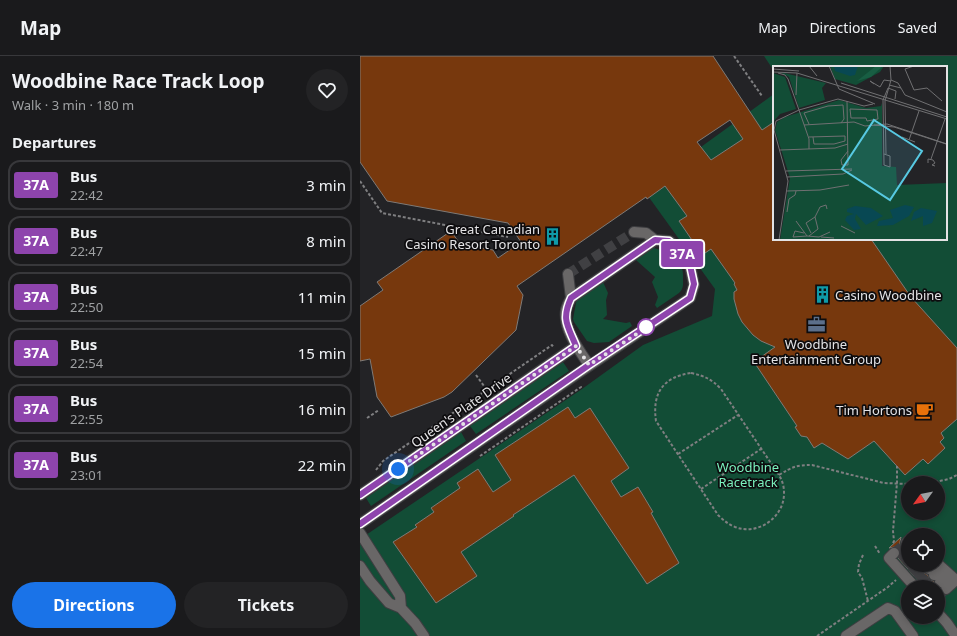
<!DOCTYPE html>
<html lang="en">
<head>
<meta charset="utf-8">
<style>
  body { margin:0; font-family:"Noto Sans",sans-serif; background:#232325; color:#f1f3f6; height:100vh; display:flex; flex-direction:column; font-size:15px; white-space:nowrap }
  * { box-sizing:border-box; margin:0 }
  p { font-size:13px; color:#9fa1a3 }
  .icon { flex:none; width:22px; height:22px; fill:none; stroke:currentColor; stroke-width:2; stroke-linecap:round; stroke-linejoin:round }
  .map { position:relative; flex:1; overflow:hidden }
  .drawer { display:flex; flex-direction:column; background:#1a1a1c; width:360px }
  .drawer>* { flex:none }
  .badge { padding:0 8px; border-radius:3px; font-size:14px; line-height:26px }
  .needle { width:26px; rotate:237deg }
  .fabs { position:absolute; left:541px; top:420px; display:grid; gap:8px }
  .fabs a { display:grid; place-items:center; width:44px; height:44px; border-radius:50%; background:#1a1a1c; box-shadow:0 2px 6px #0003,0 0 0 1px #38383b; font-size:20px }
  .you { position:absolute; width:20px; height:20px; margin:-10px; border:3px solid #fff; border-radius:50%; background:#1a73e8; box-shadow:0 0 0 6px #1a73e833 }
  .map>.badge { position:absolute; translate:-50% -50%; box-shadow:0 0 0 2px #fff }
  h2 { padding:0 12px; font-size:15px; line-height:36px }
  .round { display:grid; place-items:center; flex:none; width:42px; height:42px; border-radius:21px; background:#232325 }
  .overview { display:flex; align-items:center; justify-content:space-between; height:68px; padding:0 12px }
  h1 { font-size:19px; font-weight:700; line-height:30px }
  .action { display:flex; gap:8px; margin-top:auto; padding:8px 12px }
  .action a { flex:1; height:46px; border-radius:24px; background:#1a73e8; color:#fff; font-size:16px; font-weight:700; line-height:46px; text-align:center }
  .action a+a { background:#232325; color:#f1f3f6 }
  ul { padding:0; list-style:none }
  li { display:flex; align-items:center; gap:12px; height:50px; margin:0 8px 6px; padding:0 4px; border:2px solid #38383b; border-radius:12px }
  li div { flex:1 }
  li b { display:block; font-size:15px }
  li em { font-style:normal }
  li .badge { min-width:44px; font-weight:700; text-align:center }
  header { display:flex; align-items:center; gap:24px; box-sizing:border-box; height:56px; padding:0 20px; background:#1a1a1c; border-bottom:1px solid #38383b }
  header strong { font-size:19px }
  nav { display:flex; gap:22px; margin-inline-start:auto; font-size:14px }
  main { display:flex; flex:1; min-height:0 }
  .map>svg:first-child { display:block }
  .green { fill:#124d36; fill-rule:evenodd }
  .building { fill:#77380d; stroke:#7e7a77; fill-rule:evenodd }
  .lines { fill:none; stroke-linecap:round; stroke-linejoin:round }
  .minor-tunnel { stroke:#404043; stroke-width:10; stroke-dasharray:10 5; stroke-linecap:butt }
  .minor-casing { stroke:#3e3e41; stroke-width:12 }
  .path { stroke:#7f7f81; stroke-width:2; stroke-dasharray:3 2; stroke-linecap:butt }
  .minor { stroke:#696767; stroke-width:10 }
  .line-casing { stroke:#fff; stroke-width:9 }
  .line { stroke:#8e44ad; stroke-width:6 }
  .walk { stroke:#e4e3e5; stroke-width:4; stroke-dasharray:0 7.2 }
  .stop-dot { fill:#fff; stroke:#8e44ad; stroke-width:2 }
  .labels { text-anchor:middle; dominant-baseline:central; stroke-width:3.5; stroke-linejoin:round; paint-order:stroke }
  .poi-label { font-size:13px; fill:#e4e3e5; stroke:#0d0c0e; text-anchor:end }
  .street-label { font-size:13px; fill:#e4e3e5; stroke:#0d0c0e }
  .park-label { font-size:13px; fill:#7bf2be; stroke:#0d0c0e }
  .inset-road { fill:none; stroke:#707072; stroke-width:1 }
  .view { fill:#57c9e2; fill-opacity:0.15; stroke:#57c9e2; stroke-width:2 }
  .inset-edge { fill:none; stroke:#e4e3e5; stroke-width:2 }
</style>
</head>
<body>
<header>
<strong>Map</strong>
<nav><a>Map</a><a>Directions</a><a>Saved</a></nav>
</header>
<main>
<section class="drawer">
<div class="overview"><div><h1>Woodbine Race Track Loop</h1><p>Walk · 3 min · 180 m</p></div><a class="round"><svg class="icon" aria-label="heart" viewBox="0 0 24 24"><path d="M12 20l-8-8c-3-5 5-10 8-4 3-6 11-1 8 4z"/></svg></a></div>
<h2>Departures</h2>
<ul>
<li><span class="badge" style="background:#8e44ad;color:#fff">37A</span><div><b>Bus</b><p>22:42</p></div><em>3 min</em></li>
<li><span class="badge" style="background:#8e44ad;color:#fff">37A</span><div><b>Bus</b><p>22:47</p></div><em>8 min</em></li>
<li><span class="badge" style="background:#8e44ad;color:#fff">37A</span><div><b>Bus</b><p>22:50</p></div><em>11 min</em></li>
<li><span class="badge" style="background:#8e44ad;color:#fff">37A</span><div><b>Bus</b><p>22:54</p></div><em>15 min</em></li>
<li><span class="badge" style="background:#8e44ad;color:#fff">37A</span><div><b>Bus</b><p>22:55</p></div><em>16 min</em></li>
<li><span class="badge" style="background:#8e44ad;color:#fff">37A</span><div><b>Bus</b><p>23:01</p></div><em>22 min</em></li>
</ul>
<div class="action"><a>Directions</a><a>Tickets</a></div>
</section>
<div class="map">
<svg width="597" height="580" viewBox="0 0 597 580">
  <rect width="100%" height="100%" fill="#232326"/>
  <!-- green -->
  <path class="green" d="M404 0H597V580H0V483L222 333 283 289 352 260 355 233 283 133 414 38V183H586V11H414V15ZM548 427H578V457H548ZM548 479H578V509H548ZM548 531H578V561H548Z
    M294 192C306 195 317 201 322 213 323 215 323 219 323 222 323 228 324 232 319 237L297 252 295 249 298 241 292 226 295 221 276 204 291 193Z
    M243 226 248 237 246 244 247 259 243 263 266 267 270 266 272 270 249 286 234 287 227 285 214 266 213 263 216 247 217 244Z
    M203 306 209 315 116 378 110 370Z
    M101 376 106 385 11 450 6 442Z"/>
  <!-- building -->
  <path class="building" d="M0 0H353L402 74 414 66V183H511L551 241 597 292V363L581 377 584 382 580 386 585 392 568 408 563 403 545 419 514 385 488 403 462 387 454 392 447 381 441 380 435 371 437 370 394 306 415 291 401 285 393 279 382 266 378 258 374 243V236L377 234 374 228 375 227 351 193 342 199 319 165 327 160 305 130 287 143 286 141 157 230 163 239 156 274 92 336 84 341 31 361 17 341 10 303 0 305V250L23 234 17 226 91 175 100 188 133 194 138 202 161 186 148 167 27 145 0 106ZM370 64 383 83 351 104 337 86Z
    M208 351 215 362 230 352 269 412 251 425 261 441 278 431 293 456 291 457 319 507 287 528 214 419 153 459 154 460 101 496 117 520 76 547 33 486 57 471 55 469 74 456 71 452 100 432 97 427 118 413 133 436 151 424 135 399Z
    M541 481 540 486V489L544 493H548V509H564L563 514 564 517 568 519 569 524 574 525V528L576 531H564L538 502 540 498 539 493 535 491 529 492Z"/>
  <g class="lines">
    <!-- minor-tunnel -->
    <path class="minor-tunnel" d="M208 218 274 176
      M534 497 546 487
      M540 504 548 497
      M546 511 548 509
      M551 517 560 509
      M557 524 569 513
      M562 529 574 519
      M578 540 586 533"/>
    <defs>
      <path id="minor" d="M274 176 286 177 295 184
        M208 218 211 242
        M0 439 216 290
        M0 468 214 320 330 242 334 229 330 209 320 194 309 185 295 184 211 242C209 246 207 250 206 254 203 273 219 294 229 309
        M0 477 40 540 41 552
        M546 487 548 485
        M534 497 529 502 555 531
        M578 508 597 525
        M0 510 10 525 29 547 41 552 55 567 64 580
        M569 513 574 509
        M574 519 582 512
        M580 526 589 518
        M586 533 596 524
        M578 557 587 567 596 580
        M486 580 528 552 535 555 553 580"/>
    </defs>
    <!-- minor casing -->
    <use href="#minor" class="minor-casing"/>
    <!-- path -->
    <path class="path" d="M374 0 402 40
      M0 125 22 157 148 181
      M331 317C345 320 351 323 361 333L419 419C422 424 424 430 424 436 425 461 398 480 375 471 368 468 363 464 358 459L296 365C292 337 303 321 331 317Z
      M116 319 124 330
      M7 362 19 354
      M318 398 378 359
      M120 400 221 331 220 329
      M16 414 23 405 192 289 194 292
      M419 419C432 411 436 409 452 409L524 427 548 428
      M570 427 589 423 597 419
      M341 433 401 393
      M533 487 534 485 533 475 537 427V410
      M515 490 520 498
      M503 499 499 508 498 516 502 522 508 545
      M457 580 528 531 536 524"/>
    <!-- minor -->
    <use href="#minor" class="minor"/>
  </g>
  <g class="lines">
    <defs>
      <path id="line" d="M0 439 216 290C208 270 201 264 211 242L295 184 309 185 320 194 330 209 334 228 330 242 229 309 0 468"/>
    </defs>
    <!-- line casing -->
    <use href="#line" class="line-casing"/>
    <!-- line -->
    <use href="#line" class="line"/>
    <!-- walk -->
    <path class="walk" d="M38 413 216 290 229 309 292 268 286 271"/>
  </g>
  <!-- icons -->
  <defs>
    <symbol id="building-bare" viewBox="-9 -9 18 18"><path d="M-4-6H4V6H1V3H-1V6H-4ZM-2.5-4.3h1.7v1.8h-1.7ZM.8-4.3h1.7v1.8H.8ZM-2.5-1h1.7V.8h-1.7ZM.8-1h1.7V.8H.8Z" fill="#0f9aa8" stroke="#0d0c0e" stroke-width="2.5" paint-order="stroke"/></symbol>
    <symbol id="office-bare" viewBox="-9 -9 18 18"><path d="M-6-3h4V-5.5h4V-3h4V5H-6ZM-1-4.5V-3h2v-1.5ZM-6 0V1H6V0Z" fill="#5c6f8a" stroke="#0d0c0e" stroke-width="2.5" paint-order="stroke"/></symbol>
    <symbol id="cafe-bare" viewBox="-9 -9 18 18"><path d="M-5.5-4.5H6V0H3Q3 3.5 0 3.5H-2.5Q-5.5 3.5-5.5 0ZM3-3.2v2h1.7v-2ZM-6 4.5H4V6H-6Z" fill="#e8710a" stroke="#0d0c0e" stroke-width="2.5" paint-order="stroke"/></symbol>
  </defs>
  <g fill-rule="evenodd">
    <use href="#building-bare" x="180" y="168" width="25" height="25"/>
    <use href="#building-bare" x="450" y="226" width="25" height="25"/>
    <use href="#office-bare" x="444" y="256" width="25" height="25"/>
    <use href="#cafe-bare" x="552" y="342" width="25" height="25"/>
  </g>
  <!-- markers -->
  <circle class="stop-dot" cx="286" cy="271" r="8"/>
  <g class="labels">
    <!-- poi labels -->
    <g class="poi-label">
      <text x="180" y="173">Great Canadian<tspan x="180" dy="15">Casino Resort Toronto</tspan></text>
      <text x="475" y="239" text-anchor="start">Casino Woodbine</text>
      <text x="456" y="288" text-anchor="middle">Woodbine<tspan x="456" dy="15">Entertainment Group</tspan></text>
      <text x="552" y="354">Tim Hortons</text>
    </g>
    <!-- street labels -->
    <g class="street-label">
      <text transform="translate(101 354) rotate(-35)">Queen's Plate Drive</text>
    </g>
    <!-- park labels -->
    <g class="park-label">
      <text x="388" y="411">Woodbine<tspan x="388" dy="15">Racetrack</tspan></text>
    </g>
  </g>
  <!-- overview -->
  <g transform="translate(413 10)">
    <rect width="174" height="174" fill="#232326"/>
    <path d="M57 0H111L107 6 83 19 62 13ZM7 6 53 17 49 22 52 34 26 42 16 11ZM0 7 12 11 23 43 7 48 0 56ZM66 34 93 42 108 40 109 37V100L123 101 124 119 174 117V174H7L17 112 2 64 4 56 12 51Z" fill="#124d36"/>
    <path d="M103 0H110L98 11 84 15Z" fill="#185e43"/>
    <path d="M61 0H85L82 9 77 10 62 5ZM132 139 141 141 136 150 120 159 104 160 106 155 120 152 117 144ZM82 140 98 142 110 150 93 159 83 148 82 153 88 163 81 164 72 154 74 150 81 148 74 146V143ZM148 142 164 145 159 157 150 160V150L138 155 141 146Z" fill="#084853"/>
    <path class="inset-road" d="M36 0 44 10M56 0 66 23 102 38M141 0 132 3 141 24 154 22 169 35M0 3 26 5M0 6 24 7 174 53M5 7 12 9 15 13 26 44M118 14 125 17 132 29 174 46M68 17 174 51M101 18 97 15 107 21 111 14 118 15M116 19 128 22M115 22 123 25 122 33M23 29 24 7M74 35 75 99H69L68 94 75 85M77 43 104 44 105 53 94 55 93 52H78ZM26 44 36 73V83M36 58 31 47 55 40 70 39 71 53 68 57M31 59 81 56 92 60 114 58 174 78M101 59 121 61 173 78M36 71 72 70M40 71 41 78H61L72 75V70M129 71 142 76M136 74 146 45M7 84 62 82 75 78M111 88 117 90V101L111 99 110 34 115 22M113 88 112 35 118 14 117 0M158 93 172 53M155 97V93L160 94 162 97 159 99 162 100M13 105 79 103M14 111 70 108 79 104M14 125 47 124 76 119M14 146 16 133 22 129 23 125M23 155 34 170 46 171 57 166M68 160 82 167M31 167 22 165 20 171 34 170M38 167 33 157 42 151M36 170 45 163 42 151 47 141 53 139 54 143M48 171 61 172M6 174 15 115 1 64 3 55 26 44 65 33 91 40 100 38"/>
    <path class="view" d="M101 54 149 85 117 134 69 103Z"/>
    <rect width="174" height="174" class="inset-edge"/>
  </g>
</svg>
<div class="fabs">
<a><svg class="needle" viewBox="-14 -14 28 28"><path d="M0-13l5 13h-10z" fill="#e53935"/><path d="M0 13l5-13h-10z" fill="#9fa1a3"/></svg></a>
<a><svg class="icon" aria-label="locate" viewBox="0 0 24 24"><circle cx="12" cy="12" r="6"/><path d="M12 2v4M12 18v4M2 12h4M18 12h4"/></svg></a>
<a><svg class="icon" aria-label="layers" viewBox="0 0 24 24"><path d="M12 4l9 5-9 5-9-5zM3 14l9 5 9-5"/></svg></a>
</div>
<div class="you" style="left:38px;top:413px"></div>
<b class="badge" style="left:322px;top:198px;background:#8e44ad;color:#fff">37A</b>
</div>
</main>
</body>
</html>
